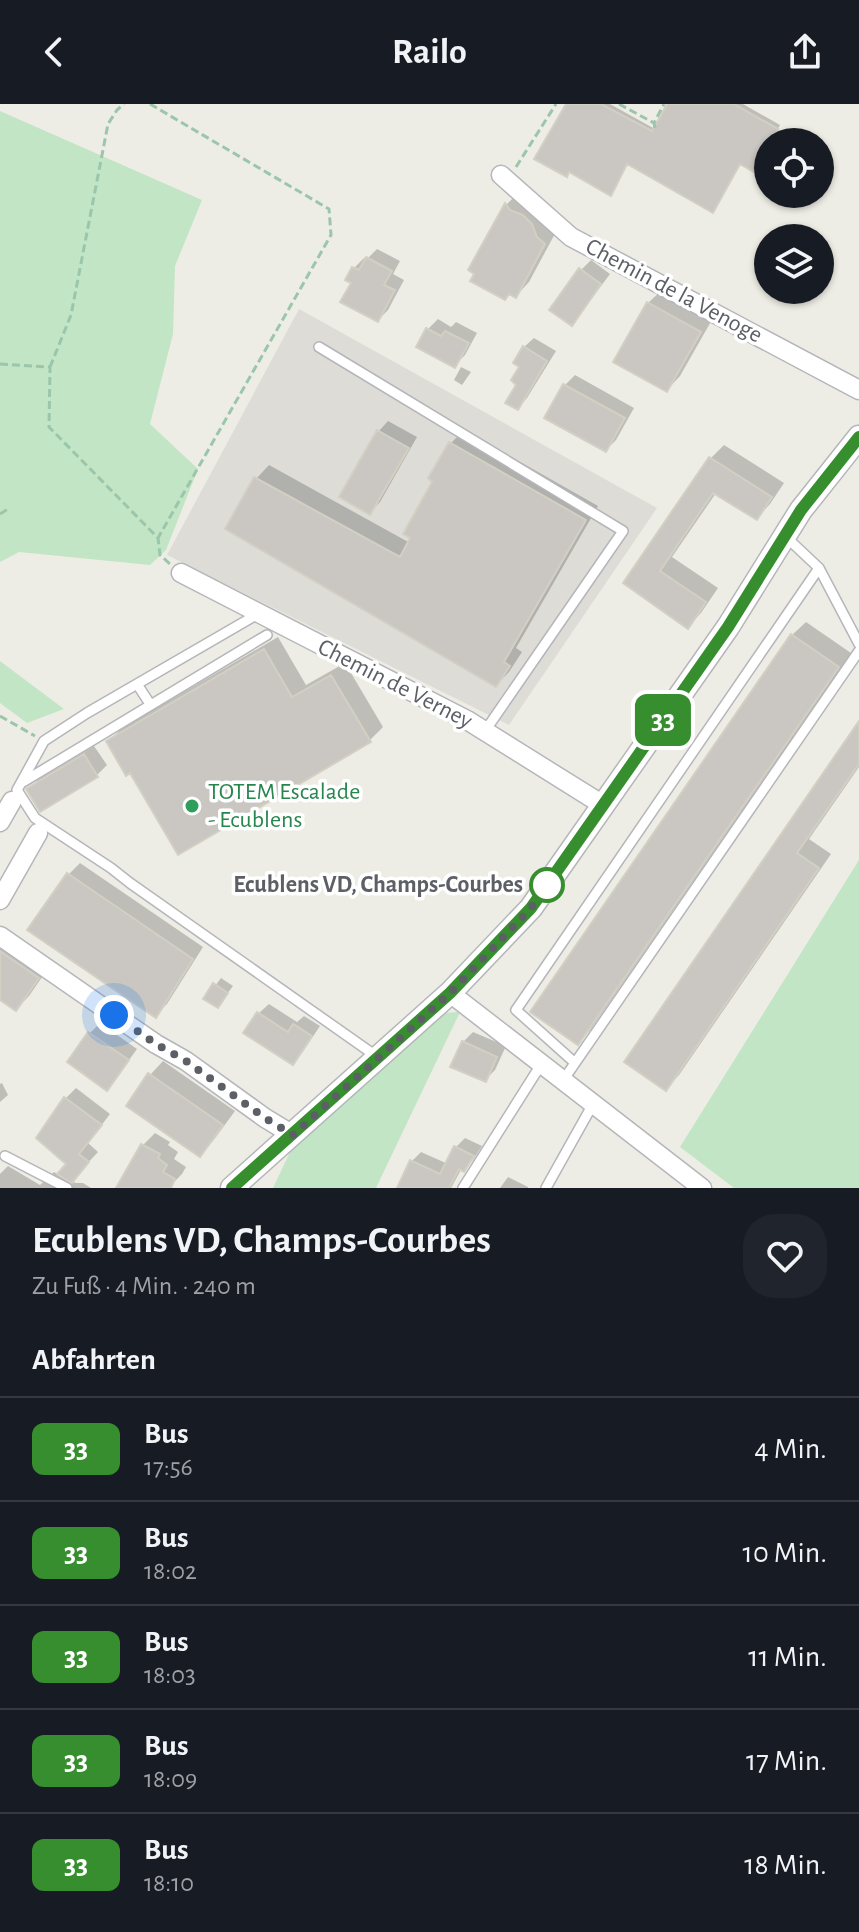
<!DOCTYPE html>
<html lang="de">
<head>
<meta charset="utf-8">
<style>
  body { margin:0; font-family:"Alegreya Sans",sans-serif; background:#20242c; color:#f1f3f6; height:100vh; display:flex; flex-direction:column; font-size:30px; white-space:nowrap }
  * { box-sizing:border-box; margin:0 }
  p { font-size:26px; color:#9ea1a6 }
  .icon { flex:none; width:44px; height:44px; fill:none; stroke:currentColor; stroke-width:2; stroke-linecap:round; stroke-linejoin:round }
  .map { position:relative; height:1084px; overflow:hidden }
  .side { display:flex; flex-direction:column; background:#171b24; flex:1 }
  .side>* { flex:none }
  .badge { padding:0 16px; border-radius:12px; font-size:28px; line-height:52px }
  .controls { position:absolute; left:754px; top:24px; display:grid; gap:16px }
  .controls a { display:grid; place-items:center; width:80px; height:80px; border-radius:50%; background:#171b24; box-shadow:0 2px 6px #0004; font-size:40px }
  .you { position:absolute; width:40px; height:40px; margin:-20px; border:6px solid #fff; border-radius:50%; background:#1a73e8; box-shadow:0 0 0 12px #1a73e833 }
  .map>.badge { position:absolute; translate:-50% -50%; box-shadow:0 0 0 4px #fff }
  h2 { padding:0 32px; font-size:30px; line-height:72px }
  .round { display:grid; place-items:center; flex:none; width:84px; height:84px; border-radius:32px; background:#20242c }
  .headline { display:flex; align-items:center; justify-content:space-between; height:136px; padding:0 32px }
  h1 { font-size:38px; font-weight:700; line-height:60px }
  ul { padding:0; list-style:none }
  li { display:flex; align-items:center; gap:24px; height:104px; padding:0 32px; border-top:2px solid #363941 }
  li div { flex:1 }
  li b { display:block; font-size:30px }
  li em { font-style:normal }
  li .badge { min-width:88px; font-weight:700; text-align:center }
  header { display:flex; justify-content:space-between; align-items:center; height:104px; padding:0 32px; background:#171b24; font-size:36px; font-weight:700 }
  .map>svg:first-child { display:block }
  .industrial { fill:#dddcd7 }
  .green { fill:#c2e5c5 }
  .shadow { fill:#0003 }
  .building { fill:#cac7c2; stroke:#d3cfc3; stroke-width:2 }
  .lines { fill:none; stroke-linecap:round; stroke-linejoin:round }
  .service-casing { stroke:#b5b6bb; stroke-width:12 }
  .minor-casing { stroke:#b5b6bb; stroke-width:21 }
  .tertiary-casing { stroke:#b5b6bb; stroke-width:25 }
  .path { stroke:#9bc6ab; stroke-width:3; stroke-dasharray:8 4; stroke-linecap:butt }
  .service { stroke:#fff; stroke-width:9 }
  .minor { stroke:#fff; stroke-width:18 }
  .tertiary { stroke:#fff; stroke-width:22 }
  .line-casing { stroke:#fff; stroke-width:18 }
  .line { stroke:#378e2e; stroke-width:12 }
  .walk { stroke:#5c5f65; stroke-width:8; stroke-dasharray:0 14.4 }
  .leisure-dot { fill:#2e9e5b; stroke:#fff; stroke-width:3 }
  .stop-dot { fill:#fff; stroke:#378e2e; stroke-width:4 }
  .labels { text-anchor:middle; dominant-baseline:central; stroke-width:7; stroke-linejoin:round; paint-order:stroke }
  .street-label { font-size:24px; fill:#5c5f65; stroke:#fff }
  .leisure-label { font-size:24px; fill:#27864d; stroke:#fff; text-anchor:start }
  .stop-label { font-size:24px; font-weight:bold; fill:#5c5f65; stroke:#fff; text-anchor:end }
</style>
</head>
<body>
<header><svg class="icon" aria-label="back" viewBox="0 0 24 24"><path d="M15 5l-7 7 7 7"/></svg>Railo<svg class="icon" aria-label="share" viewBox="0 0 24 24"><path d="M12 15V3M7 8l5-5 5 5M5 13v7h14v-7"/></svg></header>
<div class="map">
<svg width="859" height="1084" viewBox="0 0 859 1084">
  <rect width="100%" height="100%" fill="#eeede5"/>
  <!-- industrial -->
  <path class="industrial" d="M299 205 657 404 509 621 167 451Z"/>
  <!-- green -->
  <path class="green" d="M0 7 202 96 175 162 173 230 150 320 198 365 166 446 150 461 19 448 0 458Z
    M0 557 64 605 27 619 0 599Z
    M859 756V1084H734L680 1043Z
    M460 908 376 1084H273L290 1048 444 909Z"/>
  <!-- shadow -->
  <path class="shadow" d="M568 0H610L655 25 670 0H743L780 21 770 38H768V42L757 62 741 58H628L613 86Z
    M519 88 557 126 529 178 516 192 470 165 506 101Z
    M377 145 400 157 393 170 404 176 388 206 378 216 353 178 354 164 364 154 366 156Z
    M591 156 610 170 581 209 571 219 581 166Z
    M662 186 713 214 680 272 667 286 648 199Z
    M438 215 451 223 456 218 477 229 465 251 455 261 428 225Z
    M534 234 556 247 527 294 517 304 518 281 524 243Z
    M461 263 471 268 462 281 454 276Z
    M575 271 634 304 616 336 606 346 565 281Z
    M388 317 417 333 380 398 370 408 341 392 379 327Z
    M464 326 598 402 516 544 522 548 509 568 496 581 256 375 269 361 410 439 451 339Z
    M724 341 784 379 770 400 757 414 716 389 672 453 718 484 701 509 688 522 626 478 711 354Z
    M806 518 851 549 591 925 578 938 792 531Z
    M278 533 306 581 345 559 383 623 369 637 131 667 109 637 122 624Z
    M859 620V663L809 735 831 750 679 971 666 984Z
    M94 642 107 661 97 671 28 686 38 676Z
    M80 759 203 843 167 900 155 911 69 770Z
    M0 834 51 860 29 892 16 905 0 894Z
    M221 874 233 882 218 902 206 894Z
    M269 900 297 918 304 912 320 922 302 949 292 959 259 909Z
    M100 919 137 945 116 974 107 984 69 958 90 929Z
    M473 928 506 942 495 966 485 976 463 938Z
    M163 957 235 1007 213 1037 200 1051 150 971Z
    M2 979 8 991 0 998V980Z
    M76 984 110 1010 88 1039 98 1048 71 1077 76 1079H83L91 1084H0V1070L8 1062 40 1081 54 1068 59 1071 69 1059 38 1033 66 994Z
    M155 1029 170 1038 168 1041 178 1048 174 1055 186 1063 182 1070 168 1084H118L143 1041Z
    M465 1034 482 1042 473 1056 464 1065 462 1064 451 1084H399L412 1057 421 1048 448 1060 456 1043Z
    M508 1073 528 1083V1084H500Z"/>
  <!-- building -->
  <path class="building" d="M566 0H601L652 27 667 0H734L778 25 772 38H768V42L754 68 740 60 713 109 627 60 611 92 569 68 567 73 534 55Z
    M505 99 510 106 523 111 532 120 537 133 545 140 516 194 509 190 505 196 470 177 474 170 468 166Z
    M366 153 392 167 384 181 395 186 378 218 340 198 351 179 345 176 352 163 359 166Z
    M579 164 601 180 572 222 549 206Z
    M647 198 701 228 667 288 613 258Z
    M426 224 441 232 445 227 469 239 455 264 416 243Z
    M523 242 547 257 518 306 505 299 516 281 511 276 519 263 513 259Z
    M563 280 625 314 606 348 544 314Z
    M377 326 409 344 370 411 339 393Z
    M449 338 586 416 504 558 510 562 496 583 225 425 254 373 400 453 410 434 403 430 432 378 428 374Z
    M709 353 772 393 757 416 713 389 660 467 706 498 688 525 623 479Z
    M791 530 839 563 578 941 530 908Z
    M264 545 292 593 331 571 371 638 178 751 130 669 126 672 106 637Z
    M859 617V660L797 749 819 764 666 987 624 958Z
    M84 650 98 673 40 708 26 685Z
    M67 769 193 855 156 914 27 826Z
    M0 847 39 874 16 907 0 896Z
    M213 879 228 889 218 904 203 895Z
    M257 908 288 928 293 920 312 932 293 961 243 929Z
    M88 928 129 956 107 987 67 958Z
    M462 937 497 953 486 978 450 963Z
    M148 969 223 1021 200 1053 126 1002Z
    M64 993 102 1021 79 1050 89 1058 72 1079 57 1070 66 1060 36 1034Z
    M141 1040 160 1050 158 1054 167 1061 163 1068 175 1075 171 1084H116Z
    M454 1042 474 1052 464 1068 459 1065 449 1084H397L410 1056 440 1070Z"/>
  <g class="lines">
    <defs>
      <path id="service" d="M319 243 623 427 485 627
        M785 432 819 464 859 540
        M258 510 87 609 44 637 17 686 35 714 111 764 130 779 376 952
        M137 580 150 600
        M23 678 267 531
        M574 958 516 906 819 464
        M564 975 859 547
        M5 1052 67 1084
        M463 1084 542 959
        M546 1084 593 1000"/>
      <path id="minor" d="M501 71 571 133 859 286
        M181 469 467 616 603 701
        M0 718 12 697
        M0 796 38 729
        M0 832 156 940 186 957 265 1014 293 1031
        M450 889 702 1084"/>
      <path id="tertiary" d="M232 1084 450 889 531 804 728 523 801 406 859 333"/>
    </defs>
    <!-- service casing -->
    <use href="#service" class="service-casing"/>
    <!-- minor casing -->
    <use href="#minor" class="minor-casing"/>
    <!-- tertiary casing -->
    <use href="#tertiary" class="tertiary-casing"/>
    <!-- path -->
    <path class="path" d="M150 0 329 105 331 131 158 434
      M619 0 654 19
      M655 24 654 19 664 0
      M516 63 556 0
      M0 260 50 263 49 323 158 434 160 451 170 460
      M50 263 71 211 108 20 117 6 124 0
      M0 410 8 405
      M0 612 35 632"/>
    <!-- service -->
    <use href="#service" class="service"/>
    <!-- minor -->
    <use href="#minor" class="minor"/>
    <!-- tertiary -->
    <use href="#tertiary" class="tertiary"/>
  </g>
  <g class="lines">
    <defs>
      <path id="line" d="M232 1084 450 889 531 804 728 523 801 406 859 333"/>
    </defs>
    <!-- line casing -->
    <use href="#line" class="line-casing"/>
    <!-- line -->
    <use href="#line" class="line"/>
    <!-- walk -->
    <path class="walk" d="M114 911 156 940 186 957 265 1014 293 1031 450 889 531 804 547 781"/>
  </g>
  <!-- markers -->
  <circle class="leisure-dot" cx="192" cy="702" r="8"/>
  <circle class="stop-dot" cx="547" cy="781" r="16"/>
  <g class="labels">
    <!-- street labels -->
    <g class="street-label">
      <text transform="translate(674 187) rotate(28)">Chemin de la Venoge</text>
      <text transform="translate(395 580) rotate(27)">Chemin de Verney</text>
    </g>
    <!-- leisure labels -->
    <g class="leisure-label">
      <text x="208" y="688">TOTEM Escalade<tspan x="208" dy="28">- Ecublens</tspan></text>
    </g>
    <!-- stop labels -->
    <g class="stop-label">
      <text x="523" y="781">Ecublens VD, Champs-Courbes</text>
    </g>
  </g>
</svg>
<div class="controls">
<a><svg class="icon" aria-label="locate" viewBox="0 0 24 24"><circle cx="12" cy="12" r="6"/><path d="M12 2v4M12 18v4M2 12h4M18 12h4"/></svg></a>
<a><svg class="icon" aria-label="layers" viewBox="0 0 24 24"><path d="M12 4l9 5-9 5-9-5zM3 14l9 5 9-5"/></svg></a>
</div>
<div class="you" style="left:114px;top:911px"></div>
<b class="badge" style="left:663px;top:616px;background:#378e2e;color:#fff">33</b>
</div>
<section class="side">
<div class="headline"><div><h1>Ecublens VD, Champs-Courbes</h1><p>Zu Fuß · 4 Min. · 240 m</p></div><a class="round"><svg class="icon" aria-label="heart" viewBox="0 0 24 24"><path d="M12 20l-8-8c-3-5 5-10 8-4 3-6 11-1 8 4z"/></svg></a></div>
<h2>Abfahrten</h2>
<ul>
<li><span class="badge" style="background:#378e2e;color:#fff">33</span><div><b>Bus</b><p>17:56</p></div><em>4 Min.</em></li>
<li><span class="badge" style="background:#378e2e;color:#fff">33</span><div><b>Bus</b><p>18:02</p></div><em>10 Min.</em></li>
<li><span class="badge" style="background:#378e2e;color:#fff">33</span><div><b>Bus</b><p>18:03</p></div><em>11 Min.</em></li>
<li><span class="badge" style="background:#378e2e;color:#fff">33</span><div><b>Bus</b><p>18:09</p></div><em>17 Min.</em></li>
<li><span class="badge" style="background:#378e2e;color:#fff">33</span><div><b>Bus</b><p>18:10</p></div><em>18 Min.</em></li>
</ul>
</section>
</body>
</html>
